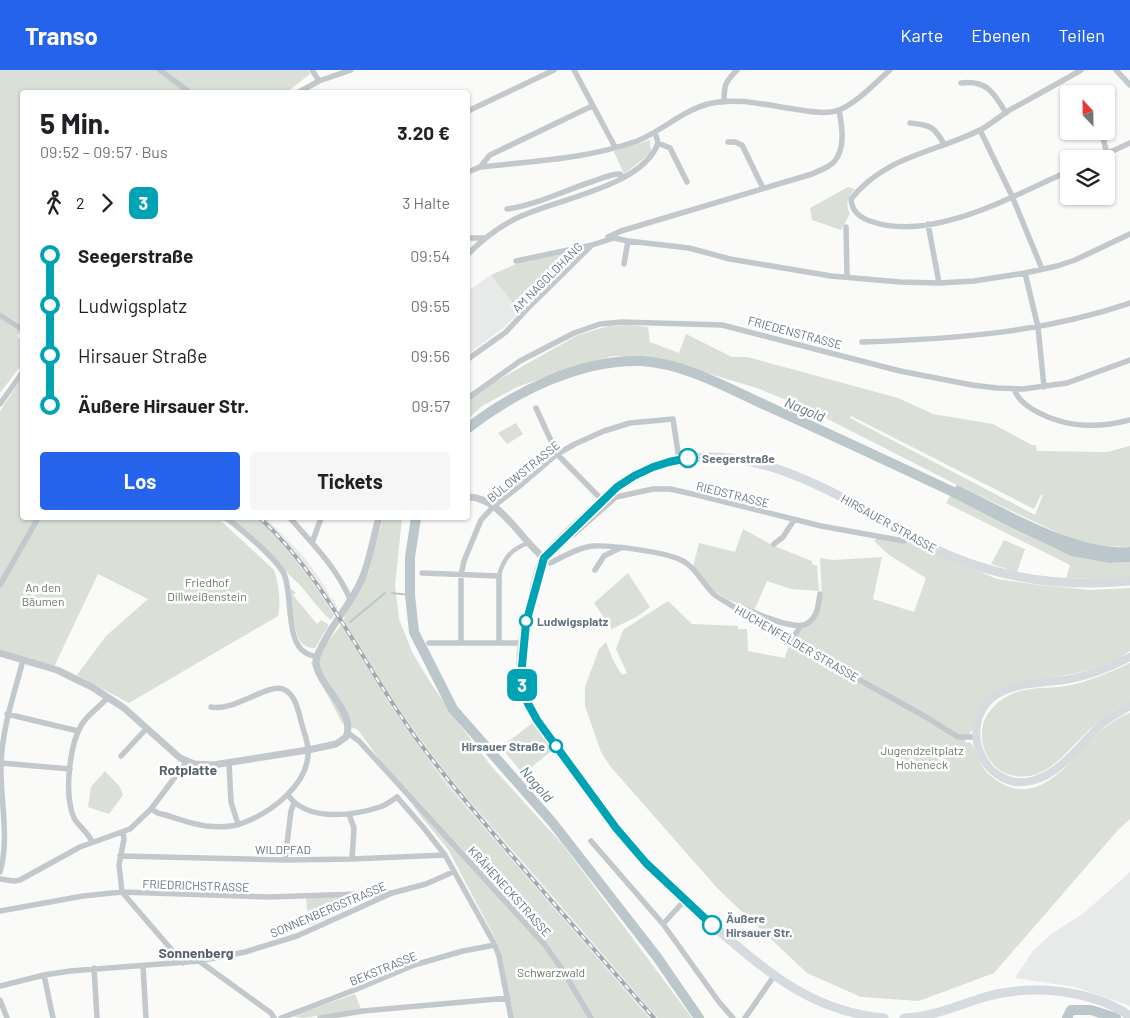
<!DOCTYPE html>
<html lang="de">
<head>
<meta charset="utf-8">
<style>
  body { margin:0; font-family:Barlow,sans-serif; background:#f6f6f6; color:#202124; height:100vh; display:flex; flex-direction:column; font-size:19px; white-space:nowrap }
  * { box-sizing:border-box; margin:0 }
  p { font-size:16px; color:#757577 }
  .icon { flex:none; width:28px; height:28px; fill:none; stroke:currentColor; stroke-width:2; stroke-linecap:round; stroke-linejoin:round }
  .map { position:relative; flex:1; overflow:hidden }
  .panel { position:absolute; left:20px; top:20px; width:450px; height:430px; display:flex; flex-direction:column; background:#fff; border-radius:5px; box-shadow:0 1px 4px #0004 }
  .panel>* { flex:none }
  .badge { padding:0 10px; border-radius:8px; font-size:18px; line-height:32px }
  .needle { width:32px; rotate:338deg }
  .tools { position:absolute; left:1060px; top:15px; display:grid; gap:10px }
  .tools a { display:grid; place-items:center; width:55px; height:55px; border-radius:5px; background:#fff; box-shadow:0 1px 4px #0004; font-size:25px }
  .map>.badge { position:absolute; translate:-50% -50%; box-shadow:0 0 0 2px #fff }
  .legs { display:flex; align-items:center; gap:8px; height:55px; padding:0 20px; font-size:16px }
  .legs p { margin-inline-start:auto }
  .summary { display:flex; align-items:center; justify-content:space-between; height:85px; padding:0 20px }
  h1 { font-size:28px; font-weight:700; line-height:38px }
  .primary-button { display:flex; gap:10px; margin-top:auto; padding:10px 20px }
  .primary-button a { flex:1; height:58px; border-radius:5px; background:#2563eb; color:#fff; font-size:20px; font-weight:700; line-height:58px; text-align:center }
  .primary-button a+a { background:#f6f6f6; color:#202124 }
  ul { padding:0 20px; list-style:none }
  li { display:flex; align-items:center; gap:18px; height:50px; font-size:19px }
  li i { display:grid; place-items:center; width:8px; height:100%; margin:0 6px; background:currentColor }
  li i::after { content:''; width:12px; height:12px; margin:-6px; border:4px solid; border-radius:50%; background:#fff }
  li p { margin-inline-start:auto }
  li:first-child i { background:linear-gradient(#0000 50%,currentColor 0) }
  li:last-child i { background:linear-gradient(currentColor 50%,#0000 0) }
  header { display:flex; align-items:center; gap:30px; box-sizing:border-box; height:70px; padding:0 25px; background:#2563eb; color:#fff }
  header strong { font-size:24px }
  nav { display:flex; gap:28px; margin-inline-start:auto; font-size:18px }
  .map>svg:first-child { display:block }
  .built { fill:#e8e9e9 }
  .green { fill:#dadfd7; fill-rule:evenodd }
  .water { fill:#bbc7cb }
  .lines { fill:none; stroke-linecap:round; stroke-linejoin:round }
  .stream { stroke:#bbc7cb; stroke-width:2 }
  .river { stroke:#bbc7cb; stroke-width:10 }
  .pedestrian { stroke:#c3c8cc; stroke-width:4.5 }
  .minor { stroke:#c3c8cc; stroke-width:5.5 }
  .tertiary { stroke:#c3c8cc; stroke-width:7 }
  .secondary { stroke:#d6dbdf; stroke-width:8 }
  .primary { stroke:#d6dbdf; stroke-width:9 }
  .rail-casing { stroke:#a2aab0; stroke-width:4 }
  .rail { stroke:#fff; stroke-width:2; stroke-dasharray:5.5; stroke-linecap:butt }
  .line-1-casing { stroke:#fff; stroke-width:11 }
  .line-1 { stroke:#00a3b4; stroke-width:8 }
  .stop-1-dot { fill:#fff; stroke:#00a3b4; stroke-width:2.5 }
  .labels { text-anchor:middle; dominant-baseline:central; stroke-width:5; stroke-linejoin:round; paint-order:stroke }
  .street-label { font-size:12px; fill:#657683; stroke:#fff }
  .stop-label { font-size:12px; font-weight:bold; fill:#657683; stroke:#fff; text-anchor:start }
  .park-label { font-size:12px; fill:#687a64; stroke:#fff }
  .water-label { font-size:14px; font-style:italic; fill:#60757c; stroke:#fff }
  .neighbourhood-label { font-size:14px; font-weight:bold; fill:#57646e; stroke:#fff }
</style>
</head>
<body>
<header>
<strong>Transo</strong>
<nav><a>Karte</a><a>Ebenen</a><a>Teilen</a></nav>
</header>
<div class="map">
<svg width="1130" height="948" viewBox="0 0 1130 948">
  <rect width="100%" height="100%" fill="#fafaf8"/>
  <!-- built -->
  <path class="built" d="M491 205 520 242 503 258 468 284V221Z
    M257 448H266L304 487 317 505 338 538 334 545 311 508 298 491Z
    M343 548 378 606 425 676 532 804 658 948H649L445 713 396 644 373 609 340 554Z
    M1130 802V936L1075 917 1015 908 1032 882 1051 864 1084 843Z"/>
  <!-- green -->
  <path class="green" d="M0 0H308L310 4 287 22H22V255L0 242Z
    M650 70 651 83 624 104 614 82 616 80Z
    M848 117 855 119C847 128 845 133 850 144L841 160 812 150 810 138Z
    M581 180 565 192 520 242 491 205 518 193Z
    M0 248 21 260 17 266 22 271V294L0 323Z
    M630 255 648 257 650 272 679 283 686 264 732 287H747L898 328 933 344 993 354 1032 375H1036L1037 381 1107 382 1130 376V477L1103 476 1073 470 957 415 812 341 757 318 670 292 644 287 613 286 586 293 517 317 482 336 468 349V331L484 318 578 265 609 256ZM851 346 1034 439 1041 425H1043L1035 445 850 348Z
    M22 308V448H37L0 513V341Z
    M516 353 523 364 507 374 498 363Z
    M950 426 1010 457 1071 486 1109 493 1130 492V507L1104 509 1066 508 1070 495 946 433Z
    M39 448H257C287 477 312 509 334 545L331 550C318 540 309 524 298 513 276 491 251 472 228 452L221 451 274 500C279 514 281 532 278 546L129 633 77 605 106 566 148 529 98 504 54 597 0 580V517Z
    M383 448H402L395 515 399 549 412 582 430 612 460 655 492 697 563 775 692 948H658L451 709C411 659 377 606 344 551L345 542 369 501Z
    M743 459 774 476 812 491V494L817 496 819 521 791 519 767 511 754 541 725 528 713 520 693 497 699 473 735 482Z
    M877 468 908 471 997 509 1039 515 1090 520 1130 518V581C1102 601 1068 605 1035 610 1023 612 1009 613 998 619 980 631 978 656 965 670L966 673 970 672C979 683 978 696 992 707 1036 742 1068 693 1095 666 1105 656 1117 648 1130 643V749L1118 760 994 903 919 931 861 927 807 903 718 819 610 696 601 682 585 636V617L599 579 606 572 613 590 622 605 627 603 616 579 623 560 668 531 692 554 738 556V559H747L748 581 785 588C789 574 794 560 809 555L822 528 820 488 833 490 882 487 873 529 914 542 926 508 889 485 874 471Z
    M1004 470 1025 479 1017 502 991 494Z
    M628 503 650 537 638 546 612 559 594 533Z
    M290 518 296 523 293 525 317 554 321 550 329 555 315 578C310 578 305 577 301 572 294 563 290 531 290 518Z
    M341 555 396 644 445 713 649 948H513L499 876 448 779 423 749 358 660 342 653 311 593Z
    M1130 593V632C1115 639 1102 648 1089 660 1068 679 1048 711 1016 706 1009 705 1003 703 998 699 989 691 982 679 982 666 981 649 992 635 1006 627 1024 616 1047 619 1066 616 1088 612 1109 603 1130 593Z
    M535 651 555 678 523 704 501 677Z
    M105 701 120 717 123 725 109 744 88 737 91 717Z
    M376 825 309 856 306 828Z
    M355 924 361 939 303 948 291 946Z"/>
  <!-- water -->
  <path class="water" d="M957 415C1006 438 1075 481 1130 477V492L1109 493 1071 486 1010 457 950 426Z"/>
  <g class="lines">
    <!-- stream -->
    <path class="stream" d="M392 523 410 525
      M350 552 385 523"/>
    <!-- river -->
    <path class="river" d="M468 358C515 322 580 289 641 291 683 293 728 318 765 335 832 365 898 396 964 427
      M416 448 410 487V525L414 562 453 639 552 752 657 887 699 948
      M1067 948 1071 940H1091L1116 948"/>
    <!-- pedestrian -->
    <path class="pedestrian" d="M499 506C503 489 511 479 528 473"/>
    <!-- minor -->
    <path class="minor" d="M160 0 189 22
      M312 0 319 11
      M574 0 615 77
      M1116 0 1130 15
      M961 13C987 10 994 23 1006 43
      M299 22 319 11 351 0
      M724 32C724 15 725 12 737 0
      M468 41 554 0
      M910 53C930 55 934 56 944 74
      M980 60 1012 126 1042 199
      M1099 61 1103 68 1107 84
      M728 72H735L742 75 763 118
      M658 73 670 78 687 112
      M1095 89 1130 73
      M480 97 490 85 592 36
      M1069 101C1014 125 934 172 873 152 860 148 852 142 851 129 885 86 934 83 980 60 990 55 999 47 1008 41 1033 27 1057 14 1081 0
      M468 102 480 97C533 91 587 89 637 71 662 61 682 41 708 34 736 27 766 35 794 39 808 41 825 45 839 40 857 33 876 12 890 0
      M507 139C537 135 565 120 594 111 602 108 611 104 620 104L623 108
      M928 154 939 213
      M846 157 847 207
      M608 167 621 161 812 104C820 100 828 98 834 92 846 78 842 56 839 40
      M468 168H484
      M468 184C482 170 498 157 517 148 555 129 643 117 658 73L655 62
      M516 191 592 175 614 168 628 171 689 178 730 189 831 206 900 212 939 213 974 211 1025 203 1057 196 1075 190 1130 164
      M624 194 628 171
      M1025 203 1038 257 1044 317
      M0 245 22 259
      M862 272C955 269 1041 263 1130 233
      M468 289 506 262 529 237 591 176
      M1014 319C1017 328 1024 334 1032 339 1062 357 1096 359 1130 350
      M468 328 520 291 574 263 600 254 622 252 722 255 900 301 972 315 997 318 1023 319 1067 313 1130 290
      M0 334 22 303
      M536 338 557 384 602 430
      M226 448C240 458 277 489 284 504 293 524 285 572 306 583 309 585 313 586 317 587
      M290 448C312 473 337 498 350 529
      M562 469 573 465 616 427 653 419H670L697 425 821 456 904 471 910 466
      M312 473 321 448
      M774 474 783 467 794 450
      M544 488 550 493C563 487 579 477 593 476 612 475 665 482 681 490 695 496 704 516 716 526L795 574 926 647 958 667H976
      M595 500 604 486 620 478
      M422 503 499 506V572
      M0 515 38 448
      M741 537C755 543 796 562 808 553 818 546 818 535 820 524
      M791 571 800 557
      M461 572V505L464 491 481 450 494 436 522 414 557 384 575 374 604 361 630 353 673 349 679 389
      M429 573H524
      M7 644 78 661
      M348 663 359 671 544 874 562 899 591 948
      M121 686 147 658
      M1 693 70 699
      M229 693 231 732 238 754
      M288 725C307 752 352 746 380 737 386 735 391 731 397 727
      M397 727 423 757 445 785 495 875 499 886 511 948
      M151 739 158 743C174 747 190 754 206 756 216 757 230 757 240 754 269 744 310 715 308 680 308 671 303 660 301 651 298 639 295 624 283 619 268 613 234 642 211 637
      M349 744 354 758 352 789
      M123 763 124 769 119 795 122 822 183 893
      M591 771 663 854 719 932 733 948
      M92 772C88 762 79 757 74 748 64 725 69 675 82 654 89 643 100 637 108 627
      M120 786 285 790 352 789 445 785
      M285 790 291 741 294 733
      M0 802C10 768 0 730 1 695 2 658 14 625 23 590
      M0 809 14 811 20 810 80 777 130 759 151 739 187 691
      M0 841 83 826 122 822 269 827 389 823
      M663 854 685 830
      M199 891 271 943 274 948
      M143 896 146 948
      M94 898 97 948
      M44 905 53 948
      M0 916 44 905 70 901 199 891 245 882 297 866 392 823 426 814 453 802
      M0 930 7 948
      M281 948 357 919 414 895 463 881 495 875
      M320 948 363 941 508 928
      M745 948 774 906"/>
    <!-- tertiary -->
    <path class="tertiary" d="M468 427C500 427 520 469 544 488
      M0 583 57 600 92 617 124 638 180 688 194 694 213 695 308 680 336 674 346 667C357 641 316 615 316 591 317 582 325 571 329 563 339 546 353 529 361 511 370 491 373 468 379 448"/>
    <!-- secondary -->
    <path class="secondary" d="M1130 587C1111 597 1092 605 1070 609 1046 614 1014 611 993 627 955 659 987 725 1035 710 1064 701 1082 671 1104 652 1112 646 1122 641 1130 636"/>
    <!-- primary -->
    <path class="primary" d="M884 948C817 942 772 907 723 864 691 837 660 809 632 777 598 737 568 693 537 650 511 609 521 572 532 528 535 515 537 499 544 488 554 473 579 452 593 439 684 350 777 391 874 444 900 458 925 476 953 487 1009 510 1070 517 1130 511
      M904 948C933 947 958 935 985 927 1031 914 1090 919 1130 946"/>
    <defs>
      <path id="rail" d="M260 448C328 511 364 598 419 672 451 716 487 756 522 797 566 847 610 898 654 948"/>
    </defs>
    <!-- rail casing -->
    <use href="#rail" class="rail-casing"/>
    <!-- rail -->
    <use href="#rail" class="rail"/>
  </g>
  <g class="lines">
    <defs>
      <path id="line-1" d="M688 388 669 392 653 397 634 406 617 417 544 488 526 553 521 607 525 628 537 650 616 758 646 793 712 855"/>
    </defs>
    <!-- line-1 casing -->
    <use href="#line-1" class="line-1-casing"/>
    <!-- line-1 -->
    <use href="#line-1" class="line-1"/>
  </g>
  <!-- markers -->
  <g class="stop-1-dot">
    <circle cx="688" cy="388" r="9"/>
    <circle cx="526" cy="551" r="6"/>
    <circle cx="556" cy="676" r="6"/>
    <circle cx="712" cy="855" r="9"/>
  </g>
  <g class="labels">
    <!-- street labels -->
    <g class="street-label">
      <text transform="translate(547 207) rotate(-45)">AM NAGOLDHANG</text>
      <text transform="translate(795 262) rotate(15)">FRIEDENSTRASSE</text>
      <text transform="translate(523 401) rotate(-39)">BÜLOWSTRASSE</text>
      <text transform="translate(733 424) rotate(14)">RIEDSTRASSE</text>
      <text transform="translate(889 453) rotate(29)">HIRSAUER STRASSE</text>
      <text transform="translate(797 573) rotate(30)">HUCHENFELDER STRASSE</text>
      <text x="283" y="779">WILDPFAD</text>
      <text transform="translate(196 815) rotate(2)">FRIEDRICHSTRASSE</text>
      <text transform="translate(510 821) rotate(48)">KRÄHENECKSTRASSE</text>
      <text transform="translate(328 839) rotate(-23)">SONNENBERGSTRASSE</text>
      <text transform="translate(383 898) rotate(-22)">BEKSTRASSE</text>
    </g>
    <!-- stop labels -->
    <g class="stop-label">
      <text x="702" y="388">Seegerstraße</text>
      <text x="537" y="551">Ludwigsplatz</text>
      <text x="545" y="676" text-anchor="end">Hirsauer Straße</text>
      <text x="726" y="848">Äußere<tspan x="726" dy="14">Hirsauer Str.</tspan></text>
    </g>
    <!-- park labels -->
    <g class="park-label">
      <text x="207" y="512">Friedhof<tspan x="207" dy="14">Dillweißenstein</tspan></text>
      <text x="43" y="517">An den<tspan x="43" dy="14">Bäumen</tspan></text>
      <text x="922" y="680">Jugendzeltplatz<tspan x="922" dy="14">Hoheneck</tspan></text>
      <text x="551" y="902">Schwarzwald</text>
    </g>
    <!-- water labels -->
    <g class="water-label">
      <text transform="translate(805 339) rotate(23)">Nagold</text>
      <text transform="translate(537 714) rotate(49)">Nagold</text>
    </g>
    <!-- neighbourhood labels -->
    <g class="neighbourhood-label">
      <text x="188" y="699">Rotplatte</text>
      <text x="196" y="882">Sonnenberg</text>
    </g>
  </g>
</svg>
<div class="tools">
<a><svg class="needle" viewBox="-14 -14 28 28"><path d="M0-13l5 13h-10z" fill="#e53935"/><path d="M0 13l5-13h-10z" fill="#757577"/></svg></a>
<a><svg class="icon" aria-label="layers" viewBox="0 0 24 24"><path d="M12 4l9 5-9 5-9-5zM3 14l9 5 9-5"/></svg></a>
</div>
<b class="badge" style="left:522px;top:615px;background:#00a3b4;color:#fff">3</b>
<section class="panel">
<div class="summary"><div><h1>5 Min.</h1><p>09:52 – 09:57 · Bus</p></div><b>3.20 €</b></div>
<div class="legs"><svg class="icon" aria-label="walk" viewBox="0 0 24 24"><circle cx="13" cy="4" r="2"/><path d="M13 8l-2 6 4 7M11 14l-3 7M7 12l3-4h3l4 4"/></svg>2<svg class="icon" aria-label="forward" viewBox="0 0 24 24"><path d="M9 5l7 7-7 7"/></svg><b class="badge" style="background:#00a3b4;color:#fff">3</b><p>3 Halte</p></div>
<ul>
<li><i style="color:#00a3b4"></i><b>Seegerstraße</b><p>09:54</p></li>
<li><i style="color:#00a3b4"></i><span>Ludwigsplatz</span><p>09:55</p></li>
<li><i style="color:#00a3b4"></i><span>Hirsauer Straße</span><p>09:56</p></li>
<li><i style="color:#00a3b4"></i><b>Äußere Hirsauer Str.</b><p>09:57</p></li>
</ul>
<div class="primary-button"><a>Los</a><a>Tickets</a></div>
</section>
</div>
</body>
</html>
